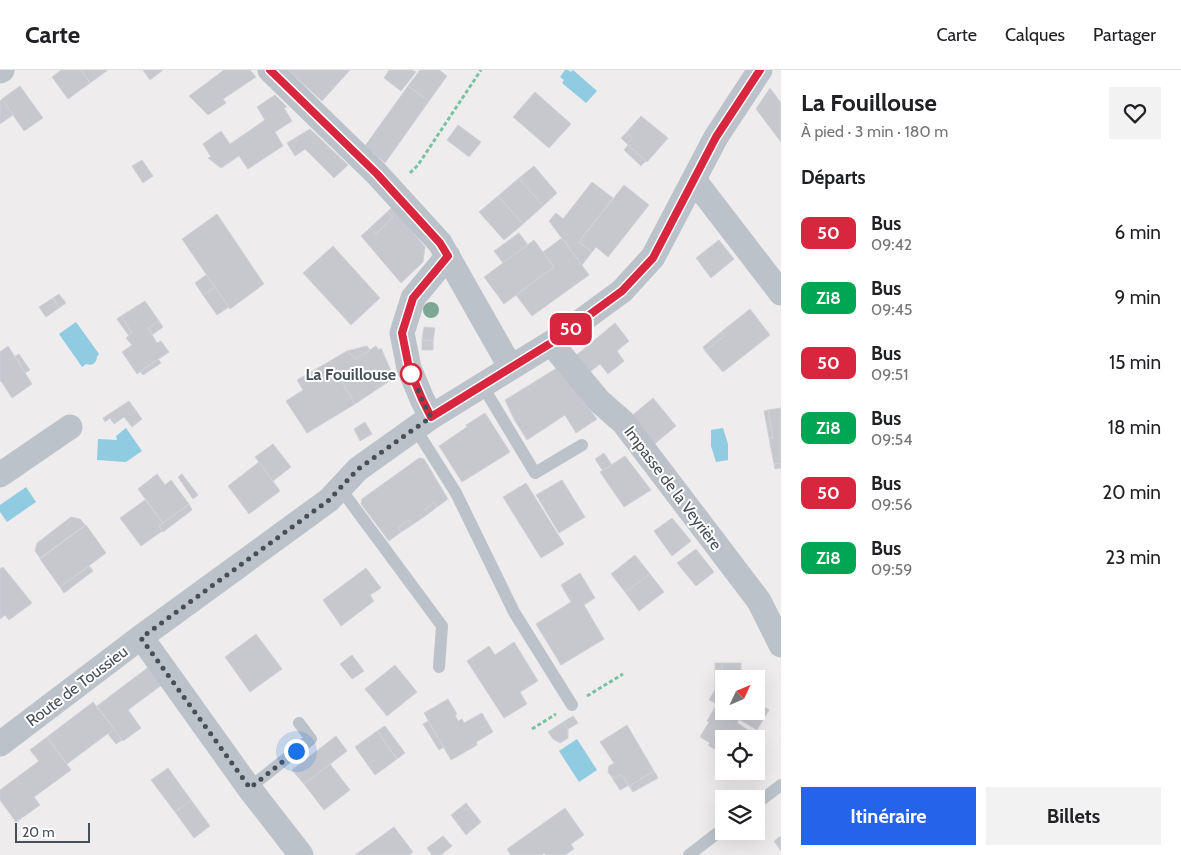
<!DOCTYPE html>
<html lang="fr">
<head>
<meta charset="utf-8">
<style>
  body { margin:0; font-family:Cabin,sans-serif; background:#f2f2f2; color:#202124; height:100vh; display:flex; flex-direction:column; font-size:19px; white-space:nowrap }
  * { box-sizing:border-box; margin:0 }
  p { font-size:16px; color:#757577 }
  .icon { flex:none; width:28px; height:28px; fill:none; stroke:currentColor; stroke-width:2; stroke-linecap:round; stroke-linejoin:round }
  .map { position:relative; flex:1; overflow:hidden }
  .sheet { display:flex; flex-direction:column; background:#fff; width:400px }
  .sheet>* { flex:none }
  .badge { padding:0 10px; border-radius:8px; font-size:18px; line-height:32px }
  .needle { width:32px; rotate:46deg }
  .buttons { position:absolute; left:715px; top:600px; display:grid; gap:10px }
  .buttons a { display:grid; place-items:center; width:50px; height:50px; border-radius:0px; background:#fff; box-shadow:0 5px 20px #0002; font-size:25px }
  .scale { position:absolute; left:15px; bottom:12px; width:75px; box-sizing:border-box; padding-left:5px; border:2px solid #464e57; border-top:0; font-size:14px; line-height:18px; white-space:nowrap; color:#464e57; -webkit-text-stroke:4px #fff; paint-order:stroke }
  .you { position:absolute; width:25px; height:25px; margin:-12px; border:4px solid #fff; border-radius:50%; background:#1a73e8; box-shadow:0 0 0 8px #1a73e833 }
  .map>.badge { position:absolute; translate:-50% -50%; box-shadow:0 0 0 2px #fff }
  h2 { padding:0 20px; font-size:19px; line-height:45px }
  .round { display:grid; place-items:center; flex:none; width:52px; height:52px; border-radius:0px; background:#f2f2f2 }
  .overview { display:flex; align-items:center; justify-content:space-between; height:85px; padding:0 20px }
  h1 { font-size:24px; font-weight:700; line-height:38px }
  .cta { display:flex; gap:10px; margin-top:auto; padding:10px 20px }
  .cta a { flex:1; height:58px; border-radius:0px; background:#2563eb; color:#fff; font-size:20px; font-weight:700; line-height:58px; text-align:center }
  .cta a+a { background:#f2f2f2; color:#202124 }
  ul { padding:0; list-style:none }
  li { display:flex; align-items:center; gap:15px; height:65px; padding:0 20px }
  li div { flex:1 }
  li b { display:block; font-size:19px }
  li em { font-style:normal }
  li .badge { min-width:55px; font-weight:700; text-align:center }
  header { display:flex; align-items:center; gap:30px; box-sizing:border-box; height:70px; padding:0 25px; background:#fff; border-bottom:1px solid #e0e0e0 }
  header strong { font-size:24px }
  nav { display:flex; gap:28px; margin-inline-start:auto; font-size:18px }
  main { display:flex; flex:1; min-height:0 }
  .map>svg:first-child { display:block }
  .water { fill:#8fcbe1 }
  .building { fill:#c7c7ce; stroke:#d0d2d7 }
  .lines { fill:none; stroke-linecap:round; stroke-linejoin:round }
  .path { stroke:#79c3a3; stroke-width:3; stroke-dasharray:4 2.5; stroke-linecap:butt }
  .service { stroke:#bbc2ca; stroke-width:12 }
  .minor { stroke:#bbc2ca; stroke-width:25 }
  .tree { fill:#7da795 }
  .line-casing { stroke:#fff; stroke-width:11 }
  .line { stroke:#d7263d; stroke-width:8 }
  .walk { stroke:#464e57; stroke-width:5; stroke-dasharray:0 9 }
  .stop-dot { fill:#fff; stroke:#d7263d; stroke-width:2.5 }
  .labels { text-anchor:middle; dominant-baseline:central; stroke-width:4; stroke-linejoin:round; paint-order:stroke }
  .stop-label { font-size:16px; font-weight:bold; fill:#464e57; stroke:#fff; text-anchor:end }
  .street-label { font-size:16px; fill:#464e57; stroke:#fff }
</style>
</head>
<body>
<header>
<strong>Carte</strong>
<nav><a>Carte</a><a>Calques</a><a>Partager</a></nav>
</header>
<main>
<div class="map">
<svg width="781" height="785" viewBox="0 0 781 785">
  <rect width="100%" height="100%" fill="#eeecec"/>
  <!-- water -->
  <path class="water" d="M565 0H568L571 2 573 0 597 21 586 33 562 13 564 10 560 7Z
    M76 252 99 284 97 287C96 294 92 296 86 294L82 297 59 264Z
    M126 358 142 381 126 392 97 390 98 369 117 370 116 366Z
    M723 358 728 374V390L716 392 711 376V360Z
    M26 417 36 432 7 452 0 442V435Z
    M577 669 597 700 579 712 559 681Z"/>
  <!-- building -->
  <path class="building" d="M61 0H81L90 13 68 29 52 7Z
    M81 0H108L90 13Z
    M143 0H163L150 10Z
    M224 0H250L256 7 223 29 226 33 208 45 189 26Z
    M288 0H350L322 31Z
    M389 0H412L416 2 401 21 384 8Z
    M420 0H439L447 6 429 31 408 16Z
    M20 16 43 48 24 61 2 29Z
    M408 16 429 31 385 93 365 76Z
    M770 18 781 33V72L756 39Z
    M535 22 571 54 549 78 513 47Z
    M275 25 287 37 284 38 292 51 275 62 283 76 248 99 239 86 221 98 208 88 211 87 203 74 221 61 230 74 265 50 257 37Z
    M2 29 13 45 0 54V31Z
    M641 46 668 68 647 92 627 74 632 68 626 63Z
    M458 55 481 72 469 87 447 70Z
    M310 59 348 95 334 108 305 79 295 86 287 73Z
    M626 63 632 68 627 74 621 68Z
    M628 75 646 91 641 96 624 80Z
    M142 90 153 106 143 113 132 96Z
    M534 96 557 123 543 136 519 108Z
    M519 108 543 136 523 154 498 126Z
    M592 112 613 128 579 172 592 182 582 195 549 151 556 143 563 149Z
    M624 115 649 135 608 187 596 177 592 182 579 172Z
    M498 126 523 154 504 170 479 142Z
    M392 137 398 143 425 177 423 192 401 213 361 166 370 158 376 164 393 147 387 142Z
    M387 142 393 147 376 164 370 158Z
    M217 144 264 214 230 239 182 169Z
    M519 163 528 175 503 193 494 181Z
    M562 168 589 205 532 246 516 225 554 197 543 182Z
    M534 170 554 197 504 234 484 207Z
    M719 170 734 189 711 208 696 188Z
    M333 176 380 228 351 255 303 203Z
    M206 205 215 217 203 225 195 213Z
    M215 217 229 237 217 245 203 225Z
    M59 224 66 233 59 238 53 228Z
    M53 228 59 238 46 247 39 237Z
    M145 231 159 251 148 258 157 273 161 271 169 282 137 304 122 282 132 275 126 268 132 263 121 246Z
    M750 239 770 265 723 302 705 281 724 266 721 262Z
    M121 246 132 263 129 266 117 249Z
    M159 251 163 257 152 265 148 258Z
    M615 253 629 271 617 281 624 291 608 304 600 294 586 305 573 288Z
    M424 257 435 258 433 271 422 270Z
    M721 262 724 266 705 281 703 277Z
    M422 270 433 271V280H422Z
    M8 276 32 314 12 328 1 311H0V282Z
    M367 276 370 280 356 289 347 281Z
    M376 276 379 280 381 278 394 308 355 334 330 291 347 281 356 289Z
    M19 284 30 300 25 303 15 286Z
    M158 289 161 293 143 305 140 301Z
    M330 291 355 334 307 363 286 331 303 320 297 310Z
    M557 298 597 349 576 363 565 345 527 370 514 349 505 330Z
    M653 328 676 356 652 376 628 349Z
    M129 331 142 349 132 357 124 347 114 354 110 348 105 352 103 348Z
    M781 338V393L774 394 769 368H773L768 340Z
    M768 340 773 368H769L764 341Z
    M485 343 510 382 462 412 439 376 467 357 466 355Z
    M365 352 372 364 360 371 354 359Z
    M273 374 291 397 273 411 255 387Z
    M604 383 612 395 603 401 595 389Z
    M625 386 651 420 624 437 600 402Z
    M419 388 424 389 448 429 437 437 434 432 425 439 428 444 412 455 408 450 398 458 401 462 389 471 361 434 362 429Z
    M259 392 280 421 249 444 228 416Z
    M781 393V398L775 399 774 394Z
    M157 404 165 415 171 410 189 434 163 453 138 419Z
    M182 404 198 425 193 429 178 407Z
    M562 410 585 447 559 463 536 425Z
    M526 413 564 474 541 488 503 427Z
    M145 430 163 453 159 456 162 461 141 476 120 448Z
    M434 432 437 437 428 444 425 439Z
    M189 434 192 440 163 462 159 456Z
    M71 447 80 449 85 455 40 488 35 481 37 473Z
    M672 448 691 471 672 486 654 461Z
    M408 450 412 455 401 462 398 458Z
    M86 455 106 483 60 517 40 489Z
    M696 479 714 502 696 516 677 493Z
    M635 485 650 504 625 522 611 504Z
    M89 496 93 501 64 523 60 517Z
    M3 497 32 533 9 550 5 545 0 549V499Z
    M366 498 381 518 370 525 374 531 341 556 323 530Z
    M580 503 595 528 584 535 604 569 561 595 536 554 571 532 561 515Z
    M650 504 664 522 639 541 625 522Z
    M256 564 282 599 250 622 225 587Z
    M514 572 538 611 520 622 527 634 504 648 467 591 489 576 495 585Z
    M352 585 364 601 352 609 340 594Z
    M715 593H722V608L715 619Z
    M722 593H741V601H752V609H724V641H756V632L769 640 757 660 739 649 737 653 751 662 747 669H724V680L721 683 708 675 710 673 700 667 709 652 707 651 717 634 709 630 722 608Z
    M395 595 417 622 387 646 365 619Z
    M150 596 163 614 128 640 141 658 123 671 97 636Z
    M448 629 457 644 455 645 458 651 462 649 464 653 482 643 493 662 476 672 477 675 451 690 424 643Z
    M93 632 114 659 67 694 47 667Z
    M573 646 578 653 568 659 563 652Z
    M428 651 444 677 439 680 423 654Z
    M563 652 568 659V668L560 673 553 669 548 662Z
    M627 655 654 701 629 716 621 704 616 708 611 706 608 702 609 696 614 693 600 672Z
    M385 656 405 683 397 689 377 661Z
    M114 659 122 670 116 674 108 664Z
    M377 661 397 689 375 705 355 677Z
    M336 666 347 681 304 714 292 700Z
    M47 667 71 700 34 727 40 735 16 752 0 730V720L39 691 30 680Z
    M330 694 350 720 324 740 304 714Z
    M168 698 191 730 175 742 151 710Z
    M654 701 658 708 633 722 629 716Z
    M621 704 629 715 620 720 611 706 616 708Z
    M191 730 210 756 194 768 175 742Z
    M466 733 481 752 466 765 451 745Z
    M565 738 584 765 571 774 574 779 565 785H546L544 783 542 785H511L507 779Z
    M394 757 413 782 409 785H355Z
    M443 766 452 776 441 785H432L427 778Z
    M781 766V781L774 771Z"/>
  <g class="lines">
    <!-- path -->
    <path class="path" d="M410 103 418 95 481 0
      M587 626 623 604
      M532 659 556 644"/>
    <!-- service -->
    <path class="service" d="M482 315 535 403 582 375
      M415 358 456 423 514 542 572 635
      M340 418 442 556 439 597
      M249 718 311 669 299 653
      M756 734 781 715
      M689 785 724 758"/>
    <!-- minor -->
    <path class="minor" d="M270 0 377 104 440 173 511 298
      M0 1 2 0
      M694 110 781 223
      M551 273 599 331 623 352 759 531 781 575
      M431 347 422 329 409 298 402 263 413 228 448 186
      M0 405 70 357
      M141 567 249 718 301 785
      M0 674 141 567 329 430 358 399 431 347 551 273 622 221 653 187 716 67 760 0"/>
  </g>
  <!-- trees -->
  <circle class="tree" cx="431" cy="240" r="8"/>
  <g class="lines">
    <defs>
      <path id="line" d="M270 0 377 104 440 173 448 186 413 228 402 263 409 298 422 329 431 347 551 273 622 221 653 188 716 67 760 0"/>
    </defs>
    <!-- line casing -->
    <use href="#line" class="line-casing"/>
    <!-- line -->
    <use href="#line" class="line"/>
    <!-- walk -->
    <path class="walk" d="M296 681 250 718 141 568 329 430 358 399 431 347 422 329 409 298 411 304"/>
  </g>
  <!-- markers -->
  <circle class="stop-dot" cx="411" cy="304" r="10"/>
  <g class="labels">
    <!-- stop labels -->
    <g class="stop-label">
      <text x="396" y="304">La Fouillouse</text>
    </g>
    <!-- street labels -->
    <g class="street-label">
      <text transform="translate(673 418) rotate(53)">Impasse de la Veyrière</text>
      <text transform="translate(77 616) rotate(-37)">Route de Toussieu</text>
    </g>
  </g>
</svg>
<div class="buttons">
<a><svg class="needle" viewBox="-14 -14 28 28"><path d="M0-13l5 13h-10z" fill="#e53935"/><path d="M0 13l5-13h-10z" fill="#757577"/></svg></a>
<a><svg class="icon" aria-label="locate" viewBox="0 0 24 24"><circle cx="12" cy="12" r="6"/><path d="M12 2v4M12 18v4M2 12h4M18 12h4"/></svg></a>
<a><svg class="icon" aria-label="layers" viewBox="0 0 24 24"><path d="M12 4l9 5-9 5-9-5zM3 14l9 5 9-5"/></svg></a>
</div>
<div class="scale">20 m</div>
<div class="you" style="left:296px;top:681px"></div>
<b class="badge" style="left:571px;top:259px;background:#d7263d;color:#fff">50</b>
</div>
<section class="sheet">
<div class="overview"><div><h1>La Fouillouse</h1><p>À pied · 3 min · 180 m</p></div><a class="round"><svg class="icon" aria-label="heart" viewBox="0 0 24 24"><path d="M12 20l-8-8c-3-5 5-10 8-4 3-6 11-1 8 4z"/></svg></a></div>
<h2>Départs</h2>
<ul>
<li><span class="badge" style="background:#d7263d;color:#fff">50</span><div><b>Bus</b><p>09:42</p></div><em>6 min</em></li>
<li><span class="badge" style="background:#00a651;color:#fff">Zi8</span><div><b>Bus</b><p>09:45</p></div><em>9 min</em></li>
<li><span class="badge" style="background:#d7263d;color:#fff">50</span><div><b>Bus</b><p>09:51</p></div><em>15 min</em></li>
<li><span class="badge" style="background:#00a651;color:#fff">Zi8</span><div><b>Bus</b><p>09:54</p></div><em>18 min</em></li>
<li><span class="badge" style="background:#d7263d;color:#fff">50</span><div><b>Bus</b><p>09:56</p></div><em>20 min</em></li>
<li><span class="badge" style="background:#00a651;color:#fff">Zi8</span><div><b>Bus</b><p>09:59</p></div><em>23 min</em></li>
</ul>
<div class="cta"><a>Itinéraire</a><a>Billets</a></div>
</section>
</main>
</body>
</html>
